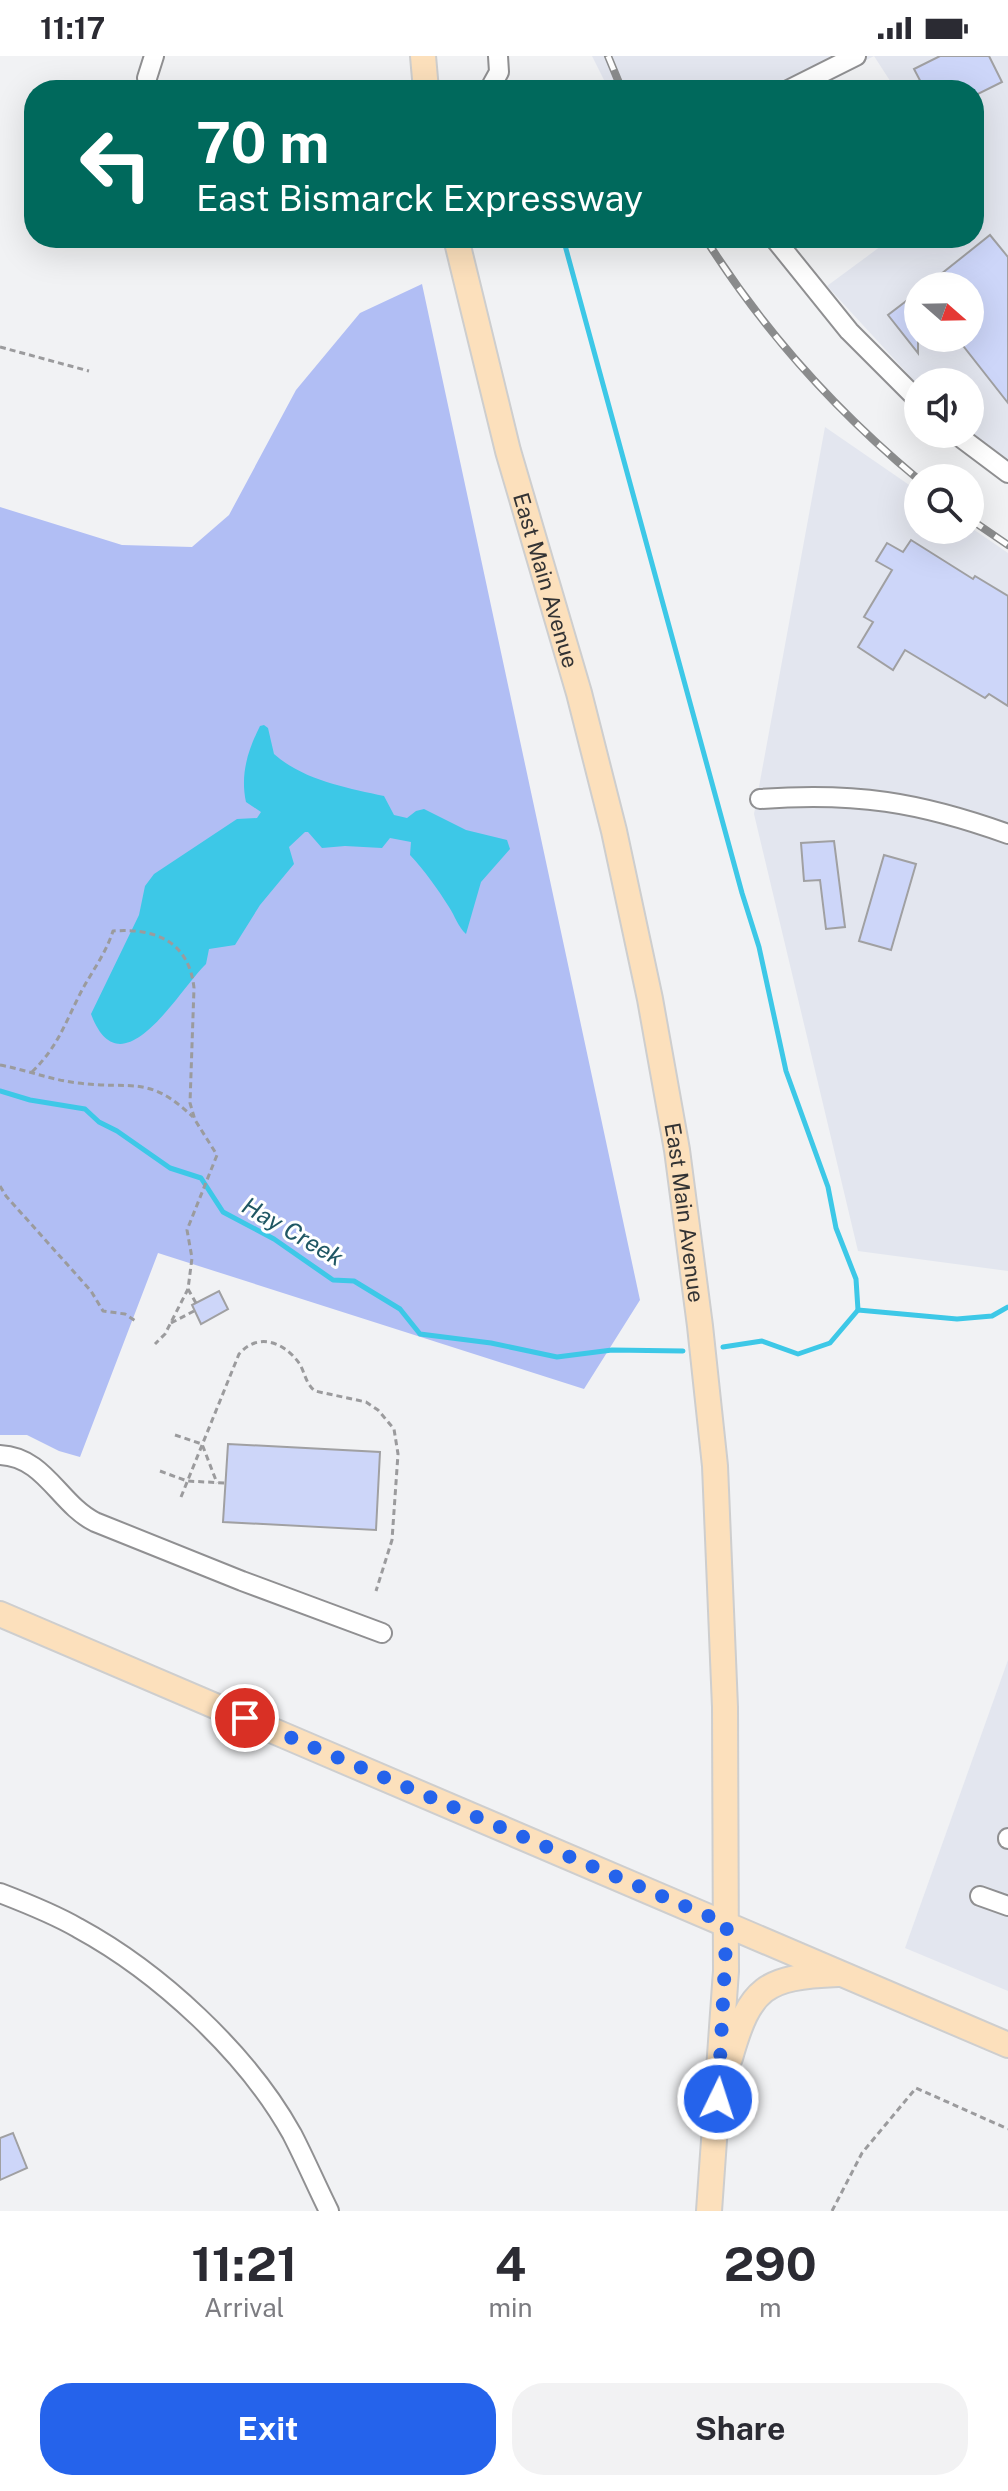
<!DOCTYPE html>
<html lang="en">
<head>
<meta charset="utf-8">
<style>
	:root { --surface:#fff; --page:#f2f2f3; --text:#2b2b33; --muted:#7c7c81; --accent:#2563eb }
	body { margin:0; font-family:"Public Sans",sans-serif; background:var(--page); color:var(--text); height:100vh; display:flex; flex-direction:column; font-size:30px; white-space:nowrap }
	* { box-sizing:border-box; margin:0 }
	p { font-size:26px; color:var(--muted) }
	.icon { flex:none; width:44px; height:44px; fill:none; stroke:currentColor; stroke-width:2; stroke-linecap:round; stroke-linejoin:round }
	.map { position:relative; height:2155px; overflow:hidden }
	.side { display:flex; flex-direction:column; background:var(--surface); flex:1 }
	.side>* { flex:none }
	.hud { position:absolute; left:24px; top:24px; width:960px; height:168px; border-radius:32px; box-shadow:0 8px 32px #0002; background:#00695c; color:#fff; overflow:hidden }
	.needle { width:52px; rotate:110deg }
	.tools { position:absolute; left:904px; top:216px; display:grid; gap:16px }
	.tools a { display:grid; place-items:center; width:80px; height:80px; border-radius:50%; background:var(--surface); box-shadow:0 8px 32px #0002; font-size:40px }
	.pin { position:absolute; display:grid; place-items:center; width:68px; height:68px; color:#fff; margin:-34px; border:4px solid #fff; border-radius:50%; box-shadow:0 2px 8px #0007 }
	.me { position:absolute; width:88px; margin:-44px; rotate:4deg; stroke-linejoin:round; filter:drop-shadow(0 0 6px #0008) }
	.turn { display:flex; align-items:center; gap:28px; height:168px; padding:0 40px; font-size:36px }
	.turn .icon { width:104px; height:104px; stroke-width:2.5 }
	.turn b { display:block; font-size:56px; line-height:68px }
	.eta { display:flex; justify-content:space-evenly; align-items:center; height:136px; text-align:center }
	.eta b { font-size:48px; font-weight:700; line-height:56px }
	.primary-button { display:flex; gap:16px; margin-top:auto; padding:16px 40px }
	.primary-button a { flex:1; height:92px; border-radius:32px; background:var(--accent); color:#fff; font-size:32px; font-weight:700; line-height:92px; text-align:center }
	.primary-button a+a { background:var(--page); color:var(--text) }
	.status { display:flex; justify-content:space-between; align-items:center; height:56px; padding:0 40px; background:var(--surface); direction:ltr }
	.status svg { height:22px; fill:currentColor }
	.map>svg:first-child { display:block }
	.built { fill:#e3e6ef; fill-rule:evenodd }
	.green { fill:#b1bef4 }
	.water { fill:#3dc8e7 }
	.lines { fill:none; stroke-linecap:round; stroke-linejoin:round }
	.stream { stroke:#3dc8e7; stroke-width:5 }
	.building { fill:#cdd6f9; stroke:#a0a0a2; stroke-width:2 }
	.minor-casing { stroke:#909092; stroke-width:22 }
	.major-casing { stroke:#cecece; stroke-width:28 }
	.path { stroke:#9b9b9d; stroke-width:3; stroke-dasharray:6 4; stroke-linecap:butt }
	.minor { stroke:#fff; stroke-width:18 }
	.major { stroke:#fce0bc; stroke-width:24 }
	.rail-casing { stroke:#8b8c8d; stroke-width:8 }
	.rail { stroke:#fff; stroke-width:5; stroke-dasharray:15; stroke-linecap:butt }
	.route { stroke:#2563eb; stroke-width:14; stroke-dasharray:0 25.2 }
	.labels { text-anchor:middle; dominant-baseline:central; stroke-width:6; stroke-linejoin:round; paint-order:stroke }
	.street-label { font-size:22px; fill:#333334; stroke:#fff }
	.water-label { font-size:24px; font-style:italic; fill:#205764; stroke:#fff }
</style>
</head>
<body>
<div class="status"><b>11:17</b><svg viewBox="0 0 49 12"><path d="M0 12V9h3v3zM5 12V6h3v6zM10 12V3h3v9zM15 12V0h3v12zM26 1h20v11H26zM47 4h2v5h-2z"/></svg></div>
<div class="map">
<svg width="1008" height="2155" viewBox="0 0 1008 2155">
	<rect width="100%" height="100%" fill="#f1f2f4"/>
	<g class="built">
		<path d="M 592,0 L 1008,0 L 1008,403 L 970,376 L 970,326 L 918,326 L 918,329 L 827,230 L 892,182 L 974,182 L 974,34 L 896,34 L 874,0 L 808,34 L 609,34 ZM 918,230 L 970,230 L 970,282 L 918,282 Z"/>
		<path d="M 825,371 L 918,435 L 918,474 L 970,474 L 970,471 L 1008,497 L 1008,1215 L 858,1195 L 754,758 Z"/>
		<path d="M 1008,1604 L 1008,1935 L 905,1892 Z"/>
	</g>
	<path class="green" d="M 422,228 L 640,1244 L 584,1333 L 158,1197 L 80,1401 L 59,1395 L 27,1379 L 0,1379 L 0,451 L 122,489 L 192,491 L 229,459 L 296,334 L 360,257 Z"/>
	<path class="water" d="M 264,669 L 268,672 L 274,698 C 303,724 347,732 384,740 L 394,759 L 407,762 L 416,755 L 424,753 L 466,774 L 507,784 L 510,793 L 481,826 L 466,878 C 458,871 455,860 449,851 C 437,832 425,815 410,799 L 411,786 L 390,782 L 382,792 L 345,790 L 322,792 L 308,776 L 305,776 L 289,791 L 294,808 L 260,849 L 235,889 L 209,893 L 206,908 C 178,935 121,1038 91,958 L 139,859 L 145,830 L 154,818 L 237,763 L 257,762 L 261,756 L 246,746 C 240,718 248,694 260,670 Z"/>
	<g class="lines">
		<g class="stream">
			<path d="M 563,182 L 742,837 L 759,891 L 786,1015 L 828,1131 L 836,1172 L 856,1223 L 858,1254"/>
			<path d="M 0,1035 L 30,1044 L 85,1053 L 99,1066 L 117,1075 L 170,1112 L 201,1122 L 223,1156 L 274,1183 L 333,1224 L 354,1225 L 400,1253 L 420,1278 L 491,1287 L 557,1301 L 612,1294 L 683,1295"/>
			<path d="M 723,1291 L 762,1285 L 798,1298 L 830,1287 L 858,1254 L 957,1263 L 992,1260 L 1008,1251"/>
		</g>
	</g>
	<g class="building">
		<path d="M 940,0 L 989,0 L 1002,26 L 974,40 L 974,34 L 925,34 L 914,13 Z"/>
		<path d="M 990,179 L 1008,201 L 1008,347 L 957,282 L 970,282 L 970,230 L 926,230 Z"/>
		<path d="M 918,236 L 918,297 L 888,259 Z"/>
		<path d="M 911,484 L 973,523 L 975,520 L 1008,540 L 1008,650 L 989,638 L 985,642 L 905,594 L 893,614 L 858,591 L 873,566 L 864,561 L 892,514 L 876,505 L 887,487 L 903,496 Z"/>
		<path d="M 834,785 L 845,871 L 826,873 L 820,824 L 804,825 L 801,787 Z"/>
		<path d="M 884,799 L 916,808 L 891,894 L 859,885 Z"/>
		<path d="M 219,1235 L 228,1253 L 201,1268 L 192,1249 Z"/>
		<path d="M 228,1388 L 380,1396 L 376,1474 L 223,1466 Z"/>
		<path d="M 13,2077 L 27,2112 L 0,2124 L 0,2082 Z"/>
	</g>
	<g class="lines">
		<defs>
			<g id="minor">
				<path d="M 147,22 L 154,0"/>
				<path d="M 489,34 L 499,16 L 498,0"/>
				<path d="M 788,34 L 856,0"/>
				<path d="M 774,182 L 849,275 L 918,344"/>
				<path d="M 956,378 L 1008,417"/>
				<path d="M 760,743 C 855,736 919,746 1008,778"/>
				<path d="M 0,1399 C 45,1401 59,1448 95,1466 L 242,1525 L 382,1577"/>
				<path d="M 1008,1783 L 1008,1782"/>
				<path d="M 0,1837 C 26,1847 54,1858 78,1872 C 159,1916 247,1997 292,2078 C 305,2103 316,2129 329,2155"/>
				<path d="M 980,1840 L 1008,1850"/>
			</g>
			<g id="major">
				<path d="M 423,0 L 426,34"/>
				<path id="s1" d="M 456,182 L 508,395 L 579,637 L 614,775 L 650,943 L 677,1094 L 700,1270 L 715,1410 L 725,1651 L 726,1915 L 709,2155"/>
				<path d="M 0,1558 L 1008,1989"/>
				<path d="M 730,2002 C 750,1931 765,1921 838,1918"/>
			</g>
		</defs>
		<use href="#minor" class="minor-casing"/>
		<use href="#major" class="major-casing"/>
		<g class="path">
			<path d="M 0,291 L 89,315"/>
			<path d="M 0,1009 C 27,1014 51,1024 78,1027 C 132,1034 148,1018 193,1061"/>
			<path d="M 32,1016 C 57,991 63,972 78,942 C 89,919 105,900 113,875 C 155,872 189,885 194,932 L 190,1047 L 195,1064 L 217,1099 L 187,1174 L 192,1202 L 188,1233 L 165,1278 L 155,1288"/>
			<path d="M 0,1130 L 6,1140 L 91,1235 L 103,1255 L 125,1258 L 137,1266"/>
			<path d="M 188,1233 L 196,1247"/>
			<path d="M 171,1267 L 194,1255"/>
			<path d="M 175,1379 L 202,1388 L 217,1427"/>
			<path d="M 160,1415 L 187,1425 L 225,1427"/>
			<path d="M 181,1441 L 239,1298 C 258,1276 284,1286 299,1307 C 305,1316 305,1327 315,1335 L 366,1346 L 378,1354 L 394,1373 L 398,1398 L 392,1484 L 376,1535"/>
			<path d="M 832,2155 L 862,2097 L 916,2032 L 1008,2073"/>
		</g>
		<use href="#minor" class="minor"/>
		<use href="#major" class="major"/>
		<defs>
			<g id="rail">
				<path d="M 608,0 L 622,34"/>
				<path d="M 705,182 C 763,274 834,353 918,423"/>
				<path d="M 970,463 L 1008,489"/>
			</g>
		</defs>
		<use href="#rail" class="rail-casing"/>
		<use href="#rail" class="rail"/>
	</g>
	<g class="lines">
		<path class="route" d="M 245,1662 L 727,1868 L 718,2043"/>
	</g>
	<g class="labels">
		<g class="street-label">
			<text stroke="none"><textPath href="#s1" startOffset="354">East Main Avenue</textPath></text>
			<text stroke="none"><textPath href="#s1" startOffset="1002">East Main Avenue</textPath></text>
		</g>
		<g class="water-label">
			<text transform="translate(293 1175) rotate(30)">Hay Creek</text>
		</g>
	</g>
</svg>
<div class="tools">
<a><svg class="needle" viewBox="-14 -14 28 28"><path d="M0-13l5 13h-10z" fill="#e53935"/><path d="M0 13l5-13h-10z" fill="#7c7c81"/></svg></a>
<a><svg class="icon" aria-label="sound" viewBox="0 0 24 24"><path d="M4 9h4l5-4v14l-5-4H4zM17 9q2 3 0 6"/></svg></a>
<a><svg class="icon" aria-label="search" viewBox="0 0 24 24"><circle cx="10" cy="10" r="6"/><path d="M15 15l6 6"/></svg></a>
</div>
<div class="pin" style="left:245px;top:1662px;background:#d93025"><svg class="icon" aria-label="arrive" viewBox="0 0 24 24"><path d="M6 21V4h12l-3 4 3 4H6"/></svg></div>
<svg class="me" style="left:718px;top:2043px" viewBox="-20 -20 40 40"><circle r="17" fill="#2563eb" stroke="#fff" stroke-width="3"/><path d="M0-11L8 9 0 5-8 9z" fill="#fff"/></svg>
<div class="hud">
<div class="turn"><svg class="icon" aria-label="left" viewBox="0 0 24 24"><path d="M17 20v-9H6M10 6l-5 5 5 5"/></svg><div><b>70 m</b>East Bismarck Expressway</div></div>
</div>
</div>
<section class="side">
<div class="eta">
<div><b>11:21</b><p>Arrival</p></div>
<div><b>4</b><p>min</p></div>
<div><b>290</b><p>m</p></div>
</div>
<div class="primary-button"><a>Exit</a><a>Share</a></div>
</section>
</body>
</html>
